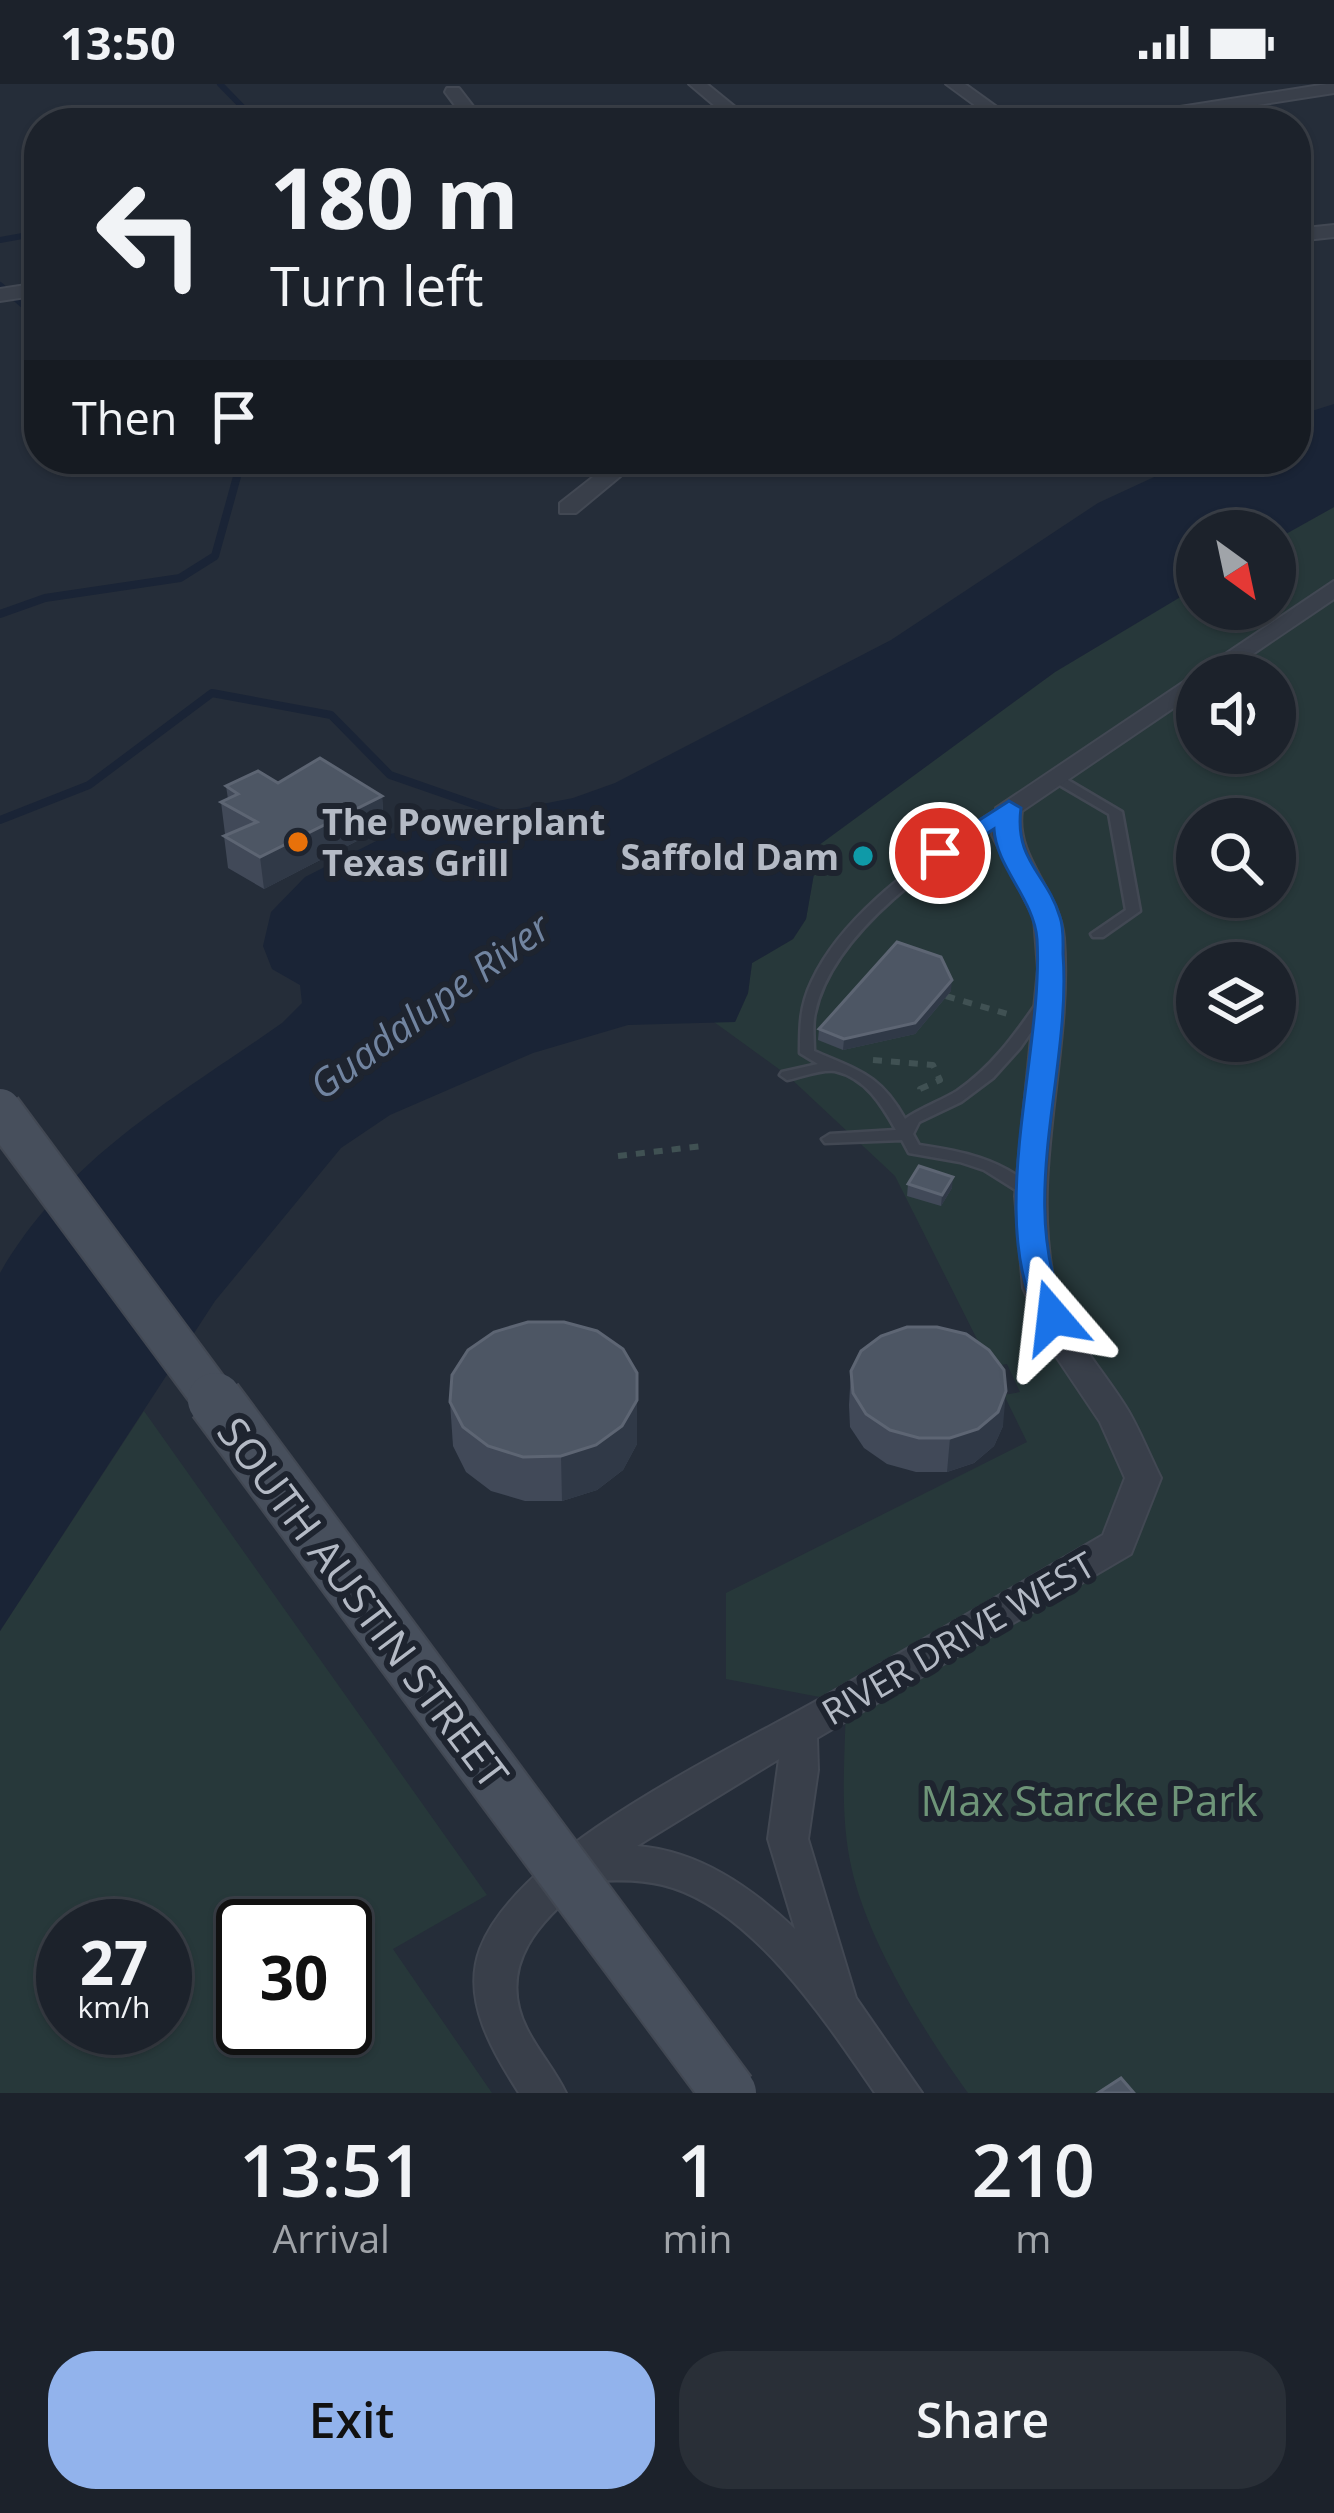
<!DOCTYPE html>
<html lang="en">
<head>
<meta charset="utf-8">
<style>
	:root { --surface:#1c222b; --page:#292f37; --text:#f1f3f6; --muted:#a0a4a9; --line:#3a3f47; --accent:#92b3ec }
	body { margin:0; font-family:"Open Sans",sans-serif; background:var(--page); color:var(--text); height:100vh; display:flex; flex-direction:column; font-size:45px; white-space:nowrap }
	* { box-sizing:border-box; margin:0 }
	p { font-size:39px; color:var(--muted) }
	.icon { flex:none; width:66px; height:66px; fill:none; stroke:currentColor; stroke-width:2; stroke-linecap:round; stroke-linejoin:round }
	.map { position:relative; height:2009px; overflow:hidden }
	.side { display:flex; flex-direction:column; background:var(--surface); flex:1 }
	.side>* { flex:none }
	.top-card { position:absolute; left:24px; top:24px; width:1287px; height:366px; border-radius:48px; box-shadow:0 3px 9px #0004,0 0 0 3px var(--line); background:#1c222b; color:var(--text); overflow:hidden }
	.needle { width:78px; rotate:147deg }
	.buttons { position:absolute; left:1176px; top:426px; display:grid; gap:24px }
	.buttons a { display:grid; place-items:center; width:120px; height:120px; border-radius:50%; background:var(--surface); box-shadow:0 3px 9px #0004,0 0 0 3px var(--line); font-size:60px }
	.speed { position:absolute; left:36px; top:1815px; display:flex; gap:24px; font-size:60px; font-weight:700; text-align:center }
	.speed>* { display:grid; place-content:center; width:156px; height:156px; border-radius:50%; background:var(--surface); box-shadow:0 3px 9px #0004,0 0 0 3px var(--line); line-height:1 }
	.speed small { font-size:30px; font-weight:400 }
	.speed .limit { border:6px solid #111; border-radius:18px; background:#fff; color:#111 }
	.pin { position:absolute; display:grid; place-items:center; width:102px; height:102px; color:#fff; margin:-51px; border:6px solid #fff; border-radius:50%; box-shadow:0 3px 12px #0007 }
	.me { position:absolute; width:132px; margin:-66px; rotate:343deg; stroke-linejoin:round; filter:drop-shadow(0 0 9px #0008) }
	.turn { display:flex; align-items:center; gap:42px; height:252px; padding:0 48px; font-size:54px }
	.turn .icon { width:156px; height:156px; stroke-width:2.5 }
	.turn b { display:block; font-size:84px; line-height:102px }
	.then { display:flex; align-items:center; height:114px; padding:0 48px; background:#0003; gap:24px; font-size:45px }
	.eta { display:flex; justify-content:space-evenly; align-items:center; height:204px; text-align:center }
	.eta b { font-size:72px; font-weight:600; line-height:84px }
	.cta { display:flex; gap:24px; margin-top:auto; padding:24px 48px }
	.cta a { flex:1; height:138px; border-radius:48px; background:var(--accent); color:#111; font-size:48px; font-weight:600; line-height:138px; text-align:center }
	.cta a+a { background:var(--page); color:var(--text) }
	.status { display:flex; justify-content:space-between; align-items:center; height:84px; padding:0 60px; background:var(--surface); direction:ltr }
	.status svg { height:33px; fill:currentColor }
	.map>svg:first-child { display:block }
	.green { fill:#27383a; fill-rule:evenodd }
	.water { fill:#1a2436 }
	.lines { fill:none; stroke-linecap:round; stroke-linejoin:round }
	.stream-far1 { stroke:#1a2436; stroke-width:6 }
	.stream { stroke:#1a2436; stroke-width:8 }
	.lane-casing { stroke:#424853; stroke-width:5 }
	.street-casing { stroke:#424853; stroke-width:4 }
	.path { stroke:#405153; stroke-width:6; stroke-dasharray:9 9; stroke-linecap:butt }
	.lane { fill:#393f4a; fill-rule:evenodd }
	.street { fill:#393f4a; fill-rule:evenodd }
	.secondary-bridge-far1-casing { stroke:#424853; stroke-width:46; stroke-linecap:butt }
	.secondary-bridge-casing { stroke:#424853; stroke-width:58; stroke-linecap:butt }
	.secondary-bridge-far1 { stroke:#474f5c; stroke-width:42 }
	.secondary-bridge { stroke:#474f5c; stroke-width:54 }
	.wall { fill:#414958 }
	.shaded-wall { fill:#303947 }
	.building { fill:#4d5664; stroke:#5d6573; stroke-width:3 }
	.route { fill:#1a73e8; stroke:#114b97; stroke-width:3 }
	.food-dot { fill:#e8710a; stroke:#1e242f; stroke-width:4.5 }
	.culture-dot { fill:#0f9aa8; stroke:#1e242f; stroke-width:4.5 }
	.labels { text-anchor:middle; dominant-baseline:central; stroke-width:12; stroke-linejoin:round; paint-order:stroke }
	.poi-label { font-size:36px; font-weight:bold; fill:#b4bac5; stroke:#1e242f; text-anchor:start }
	.street-label { font-size:36px; fill:#b4bac5; stroke:#1e242f }
	.water-label { font-size:39px; font-style:italic; fill:#7184a0; stroke:#1e242f }
	.near-street-label { font-size:42px; fill:#b4bac5; stroke:#1e242f }
	.near-park-label { font-size:42px; fill:#6e9478; stroke:#1e242f }
</style>
</head>
<body>
<div class="status"><b>13:50</b><svg viewBox="0 0 49 12"><path d="M0 12V9h3v3zM5 12V6h3v6zM10 12V3h3v9zM15 12V0h3v12zM26 1h20v11H26zM47 4h2v5h-2z"/></svg></div>
<div class="map">
<svg width="1334" height="2009" viewBox="0 0 1334 2009">
	<rect width="100%" height="100%" fill="#252d39"/>
	<g class="green">
		<path d="M 1334,423 L 1334,2009 L 968,2009 C 925,1950 868,1857 852,1786 C 839,1731 845,1673 846,1618 L 726,1595 L 726,1509 L 1027,1358 L 1004,1311 L 1020,1308 L 1007,1280 L 991,1283 L 895,1092 L 787,991 L 714,938 L 735,938 L 748,909 L 752,879 L 793,855 L 806,835 L 819,761 L 1055,588 L 1197,503 L 1197,525 L 1275,525 L 1275,456 ZM 1197,591 L 1275,591 L 1275,669 L 1197,669 ZM 1197,735 L 1275,735 L 1275,813 L 1197,813 ZM 1197,879 L 1275,879 L 1275,957 L 1197,957 Z"/>
		<path d="M 144,1327 L 487,1811 L 393,1865 L 492,2009 L 0,2009 L 0,1547 ZM 63,1842 L 165,1842 L 165,1944 L 63,1944 ZM 243,1842 L 345,1842 L 345,1944 L 243,1944 Z"/>
	</g>
	<path class="water" d="M 1334,320 L 1334,423 L 1275,456 L 1275,447 L 1197,447 L 1197,503 L 1055,588 L 819,761 L 806,835 L 793,855 L 752,879 L 748,909 L 735,938 L 628,941 L 533,969 L 390,1031 L 341,1064 L 215,1217 L 0,1547 L 0,1189 C 68,1072 174,1015 282,939 L 302,919 L 300,901 L 272,885 L 263,862 L 271,828 L 305,793 L 390,750 L 573,714 L 615,699 L 891,556 L 1098,419 L 1193,375 L 1296,375 L 1296,332 Z"/>
	<g class="lines">
		<g class="stream-far1">
			<path d="M 220,0 L 258,39"/>
			<path d="M 0,156 L 39,149"/>
			<path d="M 0,201 L 39,235"/>
		</g>
		<g class="stream">
			<path d="M 0,530 L 45,514 L 180,494 L 215,472 L 238,389 L 222,375"/>
			<path d="M 0,736 L 89,701 L 212,609 L 331,631 L 390,691 L 511,733"/>
		</g>
		<defs>
			<g id="lane">
				<path d="M 1056,689 L 1122,728 L 1140,827 L 1103,853 L 1093,853 L 1091,850 L 1126,826 L 1109,730 L 1051,696 L 1050,693 L 1051,690 Z"/>
				<path d="M 1009,720 L 1016,724 L 1014,727 C 945,772 833,844 815,929 C 812,941 814,955 814,967 C 859,987 880,990 905,1035 C 920,1024 941,1017 957,1007 C 991,984 1014,952 1037,919 L 1047,919 L 1049,922 L 1020,964 L 993,994 L 961,1018 L 919,1038 L 913,1050 L 919,1061 C 961,1067 1001,1075 1033,1104 L 1035,1108 L 1033,1112 L 1027,1113 L 984,1086 L 960,1078 L 909,1069 L 902,1056 L 825,1059 L 822,1055 L 830,1050 L 896,1046 C 882,1021 866,994 835,987 C 821,985 801,993 787,996 L 780,991 L 782,988 L 818,980 L 800,969 C 800,942 800,922 812,897 C 840,836 908,786 962,749 C 977,739 992,727 1009,720 Z"/>
			</g>
			<g id="street">
				<path d="M 689,0 L 707,0 L 755,39 L 735,39 Z"/>
				<path d="M 946,0 L 965,0 L 1019,39 L 999,39 Z"/>
				<path d="M 1327,0 L 1334,0 L 1334,9 L 1143,39 L 1101,39 L 1110,34 Z"/>
				<path d="M 447,4 L 459,4 L 486,39 L 468,39 L 445,8 Z"/>
				<path d="M 1334,141 L 1334,153 L 1296,157 L 1296,145 Z"/>
				<path d="M 39,199 L 39,211 L 0,217 L 0,205 Z"/>
				<path d="M 616,375 L 641,375 L 576,429 L 560,429 L 560,419 Z"/>
				<path d="M 1334,497 L 1334,515 L 1222,591 L 1197,591 L 1197,608 L 1022,727 C 1015,774 1060,807 1064,854 C 1073,969 1029,1087 1055,1202 C 1066,1249 1105,1287 1129,1328 C 1141,1349 1150,1372 1161,1394 L 1131,1470 L 817,1654 L 818,1686 L 808,1755 L 856,1914 L 922,2009 L 875,2009 C 827,1939 756,1831 673,1804 C 645,1795 618,1796 589,1797 C 541,1835 495,1881 527,1945 C 538,1967 555,1986 566,2009 L 519,2009 C 493,1968 461,1916 480,1865 C 519,1762 733,1665 827,1611 C 920,1558 1011,1505 1103,1451 L 1125,1394 L 1100,1338 L 1049,1262 L 1023,1204 L 1015,1112 L 1038,885 L 1034,834 L 992,751 L 996,724 ZM 779,1675 L 768,1755 L 795,1845 C 751,1803 699,1767 637,1762 Z"/>
			</g>
		</defs>
		<use href="#lane" class="lane-casing"/>
		<use href="#street" class="street-casing"/>
		<g class="path">
			<path d="M 946,912 L 1011,931"/>
			<path d="M 873,976 L 933,981 L 940,996 L 920,1005 L 920,1011"/>
			<path d="M 618,1072 L 702,1062"/>
		</g>
		<use href="#lane" class="lane"/>
		<use href="#street" class="street"/>
		<defs>
			<path id="secondary-bridge-far1" d="M 0,1026 L 217,1319"/>
			<path id="secondary-bridge" d="M 215,1316 L 729,2009"/>
		</defs>
		<use href="#secondary-bridge-far1" class="secondary-bridge-far1-casing"/>
		<use href="#secondary-bridge" class="secondary-bridge-casing"/>
		<use href="#secondary-bridge-far1" class="secondary-bridge-far1"/>
		<use href="#secondary-bridge" class="secondary-bridge"/>
	</g>
	<g class="wall">
		<path d="M 278,699 L 382,712 L 384,743 L 264,805 L 228,784 L 224,752 L 227,751 L 225,750 L 221,718 L 228,715 L 226,702 Z"/>
		<path d="M 951,907 L 915,950 L 843,966 L 818,956 L 819,945 Z"/>
		<path d="M 908,1100 L 952,1104 L 941,1122 L 907,1112 Z"/>
		<path d="M 851,1287 L 1003,1342 L 994,1362 L 974,1379 L 947,1388 L 916,1388 L 887,1380 L 864,1364 L 850,1343 L 849,1321 Z"/>
		<path d="M 450,1318 L 637,1360 L 623,1386 L 597,1406 L 562,1417 L 525,1417 L 491,1407 L 466,1388 L 453,1362 Z"/>
	</g>
	<g class="shaded-wall">
		<path d="M 382,712 L 384,743 L 264,805 L 260,773 Z"/>
		<path d="M 952,896 L 951,907 L 915,950 L 843,966 L 844,955 Z"/>
		<path d="M 953,1093 L 952,1104 L 941,1122 L 942,1111 Z"/>
		<path d="M 637,1289 L 637,1360 L 623,1386 L 597,1406 L 562,1417 L 561,1372 Z"/>
		<path d="M 1006,1307 L 1003,1342 L 994,1362 L 974,1379 L 947,1388 L 950,1354 Z"/>
	</g>
	<g class="building">
		<path d="M 320,674 L 382,712 L 260,773 L 224,752 L 257,738 L 221,718 L 238,710 L 226,702 L 258,687 L 278,699 Z"/>
		<path d="M 897,858 L 941,873 L 952,896 L 915,939 L 844,955 L 819,945 Z"/>
		<path d="M 919,1082 L 953,1093 L 942,1111 L 908,1100 Z"/>
		<path d="M 528,1238 L 564,1238 L 597,1247 L 623,1265 L 637,1289 L 637,1316 L 622,1342 L 596,1361 L 561,1372 L 523,1373 L 488,1362 L 463,1343 L 450,1318 L 452,1291 L 468,1266 L 494,1248 Z"/>
		<path d="M 907,1243 L 937,1243 L 966,1250 L 989,1266 L 1004,1286 L 1006,1307 L 998,1328 L 978,1345 L 950,1354 L 919,1354 L 890,1346 L 866,1330 L 853,1309 L 851,1287 L 861,1267 L 881,1252 Z"/>
		<path d="M 1121,1994 L 1134,2009 L 1098,2009 Z"/>
	</g>
	<path class="route" d="M 1009,717 L 1021,724 C 1014,777 1047,789 1060,833 C 1064,844 1063,858 1063,870 C 1072,988 1014,1120 1068,1233 L 1053,1244 L 1042,1241 C 983,1139 1044,970 1037,855 C 1034,815 996,783 994,745 L 949,774 L 931,774 L 928,769 Z"/>
	<circle class="food-dot" cx="298" cy="758" r="12"/>
	<circle class="culture-dot" cx="863" cy="772" r="12"/>
	<g class="labels">
		<g class="poi-label">
			<text x="322" y="737">The Powerplant<tspan x="322" dy="41">Texas Grill</tspan></text>
			<text x="839" y="772" text-anchor="end">Saffold Dam</text>
		</g>
		<g class="street-label">
			<text transform="translate(958 1554) rotate(-30)">RIVER DRIVE WEST</text>
		</g>
		<g class="water-label">
			<text transform="translate(429 921) rotate(-36)">Guadalupe River</text>
		</g>
		<g class="near-street-label">
			<text transform="translate(364 1518) rotate(53)">SOUTH AUSTIN STREET</text>
		</g>
		<g class="near-park-label">
			<text x="1089" y="1715">Max Starcke Park</text>
		</g>
	</g>
</svg>
<div class="buttons">
<a><svg class="needle" viewBox="-14 -14 28 28"><path d="M0-13l5 13h-10z" fill="#e53935"/><path d="M0 13l5-13h-10z" fill="#a0a4a9"/></svg></a>
<a><svg class="icon" aria-label="sound" viewBox="0 0 24 24"><path d="M4 9h4l5-4v14l-5-4H4zM17 9q2 3 0 6"/></svg></a>
<a><svg class="icon" aria-label="search" viewBox="0 0 24 24"><circle cx="10" cy="10" r="6"/><path d="M15 15l6 6"/></svg></a>
<a><svg class="icon" aria-label="layers" viewBox="0 0 24 24"><path d="M12 4l9 5-9 5-9-5zM3 14l9 5 9-5"/></svg></a>
</div>
<div class="speed"><div>27<small>km/h</small></div><div class="limit">30</div></div>
<div class="pin" style="left:940px;top:769px;background:#d93025"><svg class="icon" aria-label="arrive" viewBox="0 0 24 24"><path d="M6 21V4h12l-3 4 3 4H6"/></svg></div>
<svg class="me" style="left:1053px;top:1233px" viewBox="-20 -20 40 40"><path d="M0-17L14 15 0 8-14 15z" fill="#1a73e8" stroke="#fff" stroke-width="4"/></svg>
<div class="top-card">
<div class="turn"><svg class="icon" aria-label="left" viewBox="0 0 24 24"><path d="M17 20v-9H6M10 6l-5 5 5 5"/></svg><div><b>180 m</b>Turn left</div></div>
<div class="then">Then<svg class="icon" aria-label="arrive" viewBox="0 0 24 24"><path d="M6 21V4h12l-3 4 3 4H6"/></svg></div>
</div>
</div>
<section class="side">
<div class="eta">
<div><b>13:51</b><p>Arrival</p></div>
<div><b>1</b><p>min</p></div>
<div><b>210</b><p>m</p></div>
</div>
<div class="cta"><a>Exit</a><a>Share</a></div>
</section>
</body>
</html>
